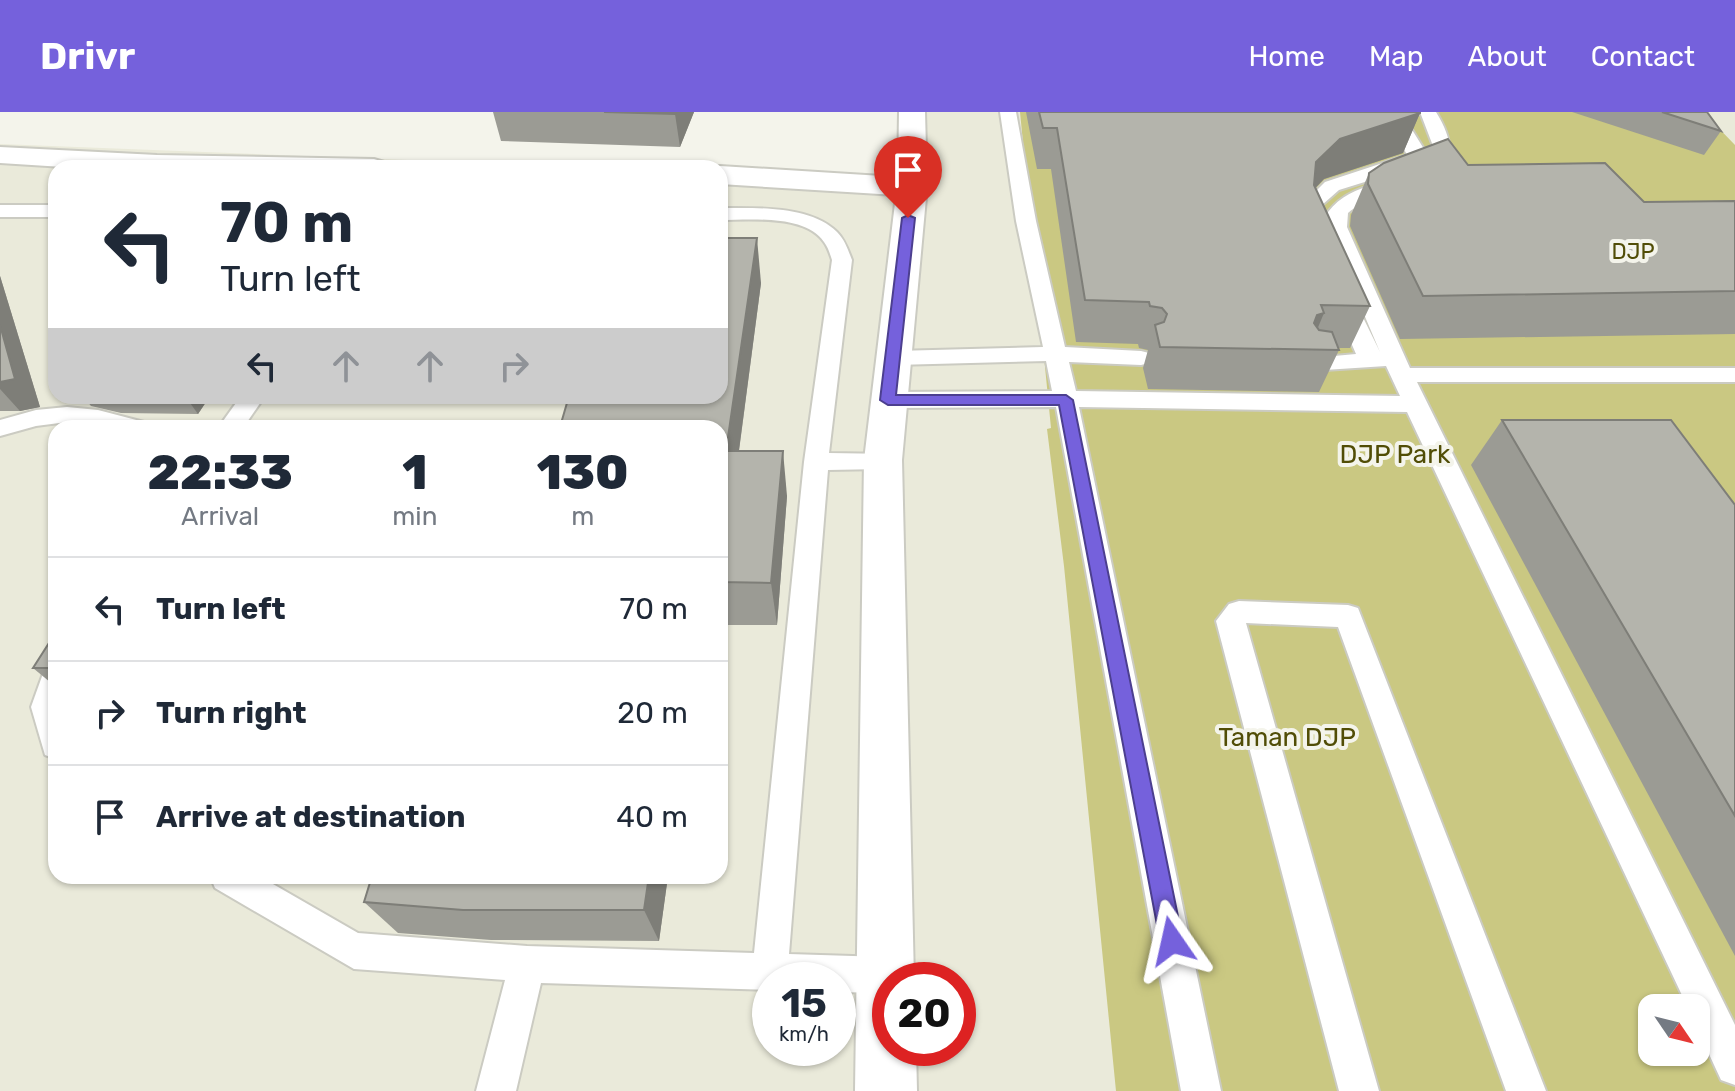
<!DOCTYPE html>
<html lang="en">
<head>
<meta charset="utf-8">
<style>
	:root { --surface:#fff; --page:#f6f6f7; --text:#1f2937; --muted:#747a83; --line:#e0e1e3; --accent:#7561dc }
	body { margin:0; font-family:Rubik,sans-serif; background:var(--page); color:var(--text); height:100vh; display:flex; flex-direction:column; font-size:30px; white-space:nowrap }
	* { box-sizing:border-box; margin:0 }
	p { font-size:26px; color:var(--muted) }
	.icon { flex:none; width:44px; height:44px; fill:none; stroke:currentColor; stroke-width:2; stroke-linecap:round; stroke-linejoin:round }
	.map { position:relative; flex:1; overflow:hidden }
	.panel { position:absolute; left:48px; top:308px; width:680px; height:464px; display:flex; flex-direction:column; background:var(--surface); border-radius:24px; box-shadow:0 2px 6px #0004 }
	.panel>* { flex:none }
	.top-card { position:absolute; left:48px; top:48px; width:680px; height:244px; border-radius:24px; box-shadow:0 2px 6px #0004; background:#fff; color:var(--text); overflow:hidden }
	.needle { width:52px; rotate:125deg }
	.fabs { position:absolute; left:1638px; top:882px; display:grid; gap:16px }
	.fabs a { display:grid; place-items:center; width:72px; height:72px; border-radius:16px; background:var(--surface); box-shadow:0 2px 6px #0004; font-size:40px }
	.speed { position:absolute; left:752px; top:850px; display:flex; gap:16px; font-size:40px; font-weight:700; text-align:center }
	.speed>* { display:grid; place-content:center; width:104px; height:104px; border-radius:50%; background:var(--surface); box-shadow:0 2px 6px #0004; line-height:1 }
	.speed small { font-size:20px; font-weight:400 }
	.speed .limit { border:12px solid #d22; background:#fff; color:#111 }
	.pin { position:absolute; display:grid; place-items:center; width:68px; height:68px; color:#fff; margin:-82px -34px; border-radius:50% 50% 50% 0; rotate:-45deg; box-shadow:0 0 8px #0007 }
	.pin .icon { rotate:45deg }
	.me { position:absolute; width:88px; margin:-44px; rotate:349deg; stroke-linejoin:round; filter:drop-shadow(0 0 6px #0008) }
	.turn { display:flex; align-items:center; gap:28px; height:168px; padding:0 40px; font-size:36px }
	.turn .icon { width:104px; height:104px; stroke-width:2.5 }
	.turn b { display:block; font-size:56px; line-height:68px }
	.lanes { display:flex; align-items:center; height:76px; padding:0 40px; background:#0003; justify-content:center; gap:40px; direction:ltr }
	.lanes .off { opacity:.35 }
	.eta { display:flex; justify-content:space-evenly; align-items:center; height:136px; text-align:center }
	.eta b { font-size:48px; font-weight:800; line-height:56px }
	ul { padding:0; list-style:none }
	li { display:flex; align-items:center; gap:24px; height:104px; padding:0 40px; border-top:2px solid var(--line) }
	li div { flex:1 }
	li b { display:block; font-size:30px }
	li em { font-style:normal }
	header { display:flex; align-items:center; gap:48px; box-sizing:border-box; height:112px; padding:0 40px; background:var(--accent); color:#fff }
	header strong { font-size:38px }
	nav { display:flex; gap:44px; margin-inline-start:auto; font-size:28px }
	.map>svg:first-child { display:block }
	.built { fill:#eaeada; fill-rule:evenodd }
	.green { fill:#cac882; fill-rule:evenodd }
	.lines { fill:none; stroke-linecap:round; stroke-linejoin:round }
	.lane-casing { stroke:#cbcbc2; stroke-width:4 }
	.street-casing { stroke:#cbcbc2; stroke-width:4 }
	.lane { fill:#fff; fill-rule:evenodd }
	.street { fill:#fff; fill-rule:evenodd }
	.wall { fill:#9b9b94 }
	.shaded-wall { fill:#7e7e78 }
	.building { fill:#b4b4ac; stroke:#7e7e78; stroke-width:2 }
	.route { fill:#7561dc; stroke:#4c3f8f; stroke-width:2 }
	.labels { text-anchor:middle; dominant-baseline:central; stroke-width:8; stroke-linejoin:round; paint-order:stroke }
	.far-park-label { font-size:22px; fill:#514d06; stroke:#f4f4eb }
	.park-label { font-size:26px; fill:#514d06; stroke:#f4f4eb }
</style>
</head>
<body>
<header>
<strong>Drivr</strong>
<nav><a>Home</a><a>Map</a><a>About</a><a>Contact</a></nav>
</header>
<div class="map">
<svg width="1735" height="979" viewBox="0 0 1735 979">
	<rect width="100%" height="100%" fill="#f4f4eb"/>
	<path class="built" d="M 901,0 L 1735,0 L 1735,979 L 0,979 L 0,32 L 610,56 L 56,56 L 56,284 L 720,284 L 720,61 L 901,68 ZM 56,316 L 720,316 L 720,764 L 56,764 ZM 770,868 L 838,868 L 838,936 L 770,936 ZM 890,868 L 958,868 L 958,936 L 890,936 ZM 1652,896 L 1696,896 L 1696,940 L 1652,940 Z"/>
	<path class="green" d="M 1020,0 L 1703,0 L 1735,33 L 1735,979 L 1116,979 L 1064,454 L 1047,317 L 1051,316 ZM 1652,896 L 1696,896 L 1696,940 L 1652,940 Z"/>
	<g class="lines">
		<defs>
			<g id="lane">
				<path d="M 1000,0 L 1016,0 L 1036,109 L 1065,235 L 1141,239 L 1149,241 L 1152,246 L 1149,251 L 1141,253 L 1069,250 L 1076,279 L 1400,284 L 1386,254 L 1309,259 L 1301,257 L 1298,252 L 1301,247 L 1356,242 L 1332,187 L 1343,181 L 1354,187 L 1380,240 L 1327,115 L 1328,100 C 1353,68 1394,73 1426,54 L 1433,34 L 1420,0 L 1436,0 C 1485,79 1387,66 1348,101 L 1347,115 L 1410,256 L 1735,256 L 1735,270 L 1417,270 L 1735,913 L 1735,973 L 1721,968 L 1696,914 L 1696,896 L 1688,896 L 1407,300 L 1079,295 L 1221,979 L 1181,979 L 1056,295 L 888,296 L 880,293 L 876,288 L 880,283 L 888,280 L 1052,279 L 1046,249 L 895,253 L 887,251 L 884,246 L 887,241 L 895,239 L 1043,235 L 1016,109 Z"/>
				<path d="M 1385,0 L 1401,0 L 1424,37 L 1425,45 L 1416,54 L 1339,78 L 1322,93 L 1321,113 L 1324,119 L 1321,123 L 1307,123 L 1301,113 L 1304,91 L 1325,70 L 1407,43 Z"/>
				<rect x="0" y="93" width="56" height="12"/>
				<path d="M 720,96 C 755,96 810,93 837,120 C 845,128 848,138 852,148 L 829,341 L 892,342 L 895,348 L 892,354 L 883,357 L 828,358 L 789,842 L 885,845 L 898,850 L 903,863 L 901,868 L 890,868 L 890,879 L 885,881 L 838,880 L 838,868 L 770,868 L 770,878 L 541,871 L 516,979 L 476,979 L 505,868 L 354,857 L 215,776 L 210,764 L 259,764 L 358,821 L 527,834 L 754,841 L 804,350 L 832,148 C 830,142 828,135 824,130 C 805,102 749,108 720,108 Z"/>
				<path d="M 241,284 L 265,284 L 243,316 L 218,316 Z"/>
				<path d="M 67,295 L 98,298 L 144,310 L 147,316 L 108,316 L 67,310 L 36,314 L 0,324 L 0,308 L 36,298 Z"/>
				<path d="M 1239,489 L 1348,493 L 1358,496 L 1546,979 L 1506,979 L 1338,515 L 1246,511 L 1379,979 L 1339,979 L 1216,509 L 1229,492 Z"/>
				<path d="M 56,553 L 56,647 L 45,643 L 31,595 L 45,556 Z"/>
			</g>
			<g id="street">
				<path d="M 899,0 L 925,0 L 927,75 L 902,348 L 914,868 L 890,868 L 890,936 L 916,936 L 917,979 L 855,979 L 864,348 L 896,83 L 720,72 L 720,56 L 713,56 L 720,54 L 898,65 Z"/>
				<path d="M 0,35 L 157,43 L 374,47 L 384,50 L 388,56 L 79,56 L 0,51 Z"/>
			</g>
		</defs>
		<use href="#lane" class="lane-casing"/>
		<use href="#street" class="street-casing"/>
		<use href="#lane" class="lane"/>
		<use href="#street" class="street"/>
	</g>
	<g class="wall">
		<path d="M 493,0 L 694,0 L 680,35 L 501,29 Z"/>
		<path d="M 1026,0 L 1420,0 L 1420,1 L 1403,41 L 1324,67 L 1315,76 L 1370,194 L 1350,236 L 1338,236 L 1339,238 L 1319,280 L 1148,277 L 1143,256 L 1148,238 L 1139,236 L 1138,232 L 1076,230 L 1051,57 L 1037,57 Z"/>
		<path d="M 1572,0 L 1707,0 L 1721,19 L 1704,43 Z"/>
		<path d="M 1369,61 L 1644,90 L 1735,89 L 1735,222 L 1400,227 L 1350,114 L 1351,103 Z"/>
		<path d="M 0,164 L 40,295 L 20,299 L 0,299 Z"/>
		<path d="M 761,171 L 739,339 L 787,384 L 777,513 L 720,513 L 720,316 L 560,315 Z"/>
		<path d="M 83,284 L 210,284 L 198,302 L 121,301 L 91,294 Z"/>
		<path d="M 1502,308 L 1735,393 L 1735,844 L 1471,353 Z"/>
		<path d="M 56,520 L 56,575 L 33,556 Z"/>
		<path d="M 372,764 L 668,764 L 659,829 L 491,828 L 398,821 L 364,790 Z"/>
	</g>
	<g class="shaded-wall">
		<path d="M 676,0 L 694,0 L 680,35 L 675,2 Z"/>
		<path d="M 1420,1 L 1403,41 L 1324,67 L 1301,91 L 1316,50 L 1340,27 Z"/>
		<path d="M 757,126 L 761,171 L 733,383 L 726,339 Z"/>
		<path d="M 0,164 L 40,295 L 20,299 L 0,277 Z"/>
		<path d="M 1324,201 L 1309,237 L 1302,237 L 1317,203 Z"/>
		<path d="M 185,284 L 210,284 L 198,302 Z"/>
		<path d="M 783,339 L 787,384 L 777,513 L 771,471 Z"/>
		<path d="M 649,764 L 668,764 L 659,829 L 644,798 Z"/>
	</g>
	<g class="building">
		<path d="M 604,0 L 676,0 L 675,2 Z"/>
		<path d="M 1039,0 L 1420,0 L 1420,1 L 1340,27 L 1316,50 L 1314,73 L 1370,194 L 1321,193 L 1324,201 L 1317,203 L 1314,211 L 1319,218 L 1332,220 L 1339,238 L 1160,235 L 1155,213 L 1164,210 L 1167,202 L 1162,196 L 1150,194 L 1149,190 L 1085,188 L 1057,16 L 1043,16 Z"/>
		<path d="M 1662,0 L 1707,0 L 1721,19 Z"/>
		<path d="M 1448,27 L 1468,53 L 1605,51 L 1644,90 L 1735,89 L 1735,179 L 1423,184 L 1368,72 L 1369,61 L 1384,51 Z"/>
		<path d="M 720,126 L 757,126 L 726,339 L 783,339 L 771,471 L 720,470 L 720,316 L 188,316 L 190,314 L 560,315 L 569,284 L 720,284 Z"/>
		<path d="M 0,213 L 15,267 L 0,270 Z"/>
		<path d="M 1502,308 L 1671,308 L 1735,393 L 1735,704 Z"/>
		<path d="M 56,520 L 56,556 L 33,556 Z"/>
		<path d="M 372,764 L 649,764 L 644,798 L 463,798 L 364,790 Z"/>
	</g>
	<path class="route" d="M 908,103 L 915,106 L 896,283 L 1066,283 L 1073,288 L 1183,829 L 1180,837 L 1172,840 L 1164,837 L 1160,829 L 1059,293 L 888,293 L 880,288 L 902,106 Z"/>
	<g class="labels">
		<g class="far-park-label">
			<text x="1633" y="139">DJP</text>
		</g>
		<g class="park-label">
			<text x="1395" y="342">DJP Park</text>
			<text x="1287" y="625">Taman DJP</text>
		</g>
	</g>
</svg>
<div class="fabs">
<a><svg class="needle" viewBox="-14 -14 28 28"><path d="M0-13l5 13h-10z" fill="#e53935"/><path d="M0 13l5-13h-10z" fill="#747a83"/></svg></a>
</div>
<div class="speed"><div>15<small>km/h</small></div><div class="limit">20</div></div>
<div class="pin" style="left:908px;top:106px;background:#d93025"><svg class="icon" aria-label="arrive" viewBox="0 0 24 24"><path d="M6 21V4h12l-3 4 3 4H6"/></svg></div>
<svg class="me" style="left:1172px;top:829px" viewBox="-20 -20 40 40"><path d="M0-17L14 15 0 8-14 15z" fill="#7561dc" stroke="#fff" stroke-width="4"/></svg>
<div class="top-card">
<div class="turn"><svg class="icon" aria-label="left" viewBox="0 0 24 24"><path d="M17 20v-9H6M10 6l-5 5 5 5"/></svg><div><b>70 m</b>Turn left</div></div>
<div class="lanes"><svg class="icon" aria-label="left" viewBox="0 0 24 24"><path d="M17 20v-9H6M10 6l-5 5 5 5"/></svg><svg class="icon off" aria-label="ahead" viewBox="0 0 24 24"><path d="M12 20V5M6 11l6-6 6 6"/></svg><svg class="icon off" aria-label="ahead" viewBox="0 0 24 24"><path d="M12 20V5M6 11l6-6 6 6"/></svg><svg class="icon off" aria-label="right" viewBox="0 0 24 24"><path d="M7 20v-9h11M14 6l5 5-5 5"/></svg></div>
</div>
<section class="panel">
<div class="eta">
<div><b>22:33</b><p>Arrival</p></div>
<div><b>1</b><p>min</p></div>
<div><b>130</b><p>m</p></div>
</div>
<ul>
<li><svg class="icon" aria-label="left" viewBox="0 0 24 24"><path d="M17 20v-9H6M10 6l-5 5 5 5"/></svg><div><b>Turn left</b></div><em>70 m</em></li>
<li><svg class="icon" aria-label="right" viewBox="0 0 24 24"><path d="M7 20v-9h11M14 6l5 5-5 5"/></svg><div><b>Turn right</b></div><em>20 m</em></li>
<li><svg class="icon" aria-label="arrive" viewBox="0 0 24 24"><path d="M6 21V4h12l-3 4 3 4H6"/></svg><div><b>Arrive at destination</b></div><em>40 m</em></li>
</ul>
</section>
</div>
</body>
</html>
